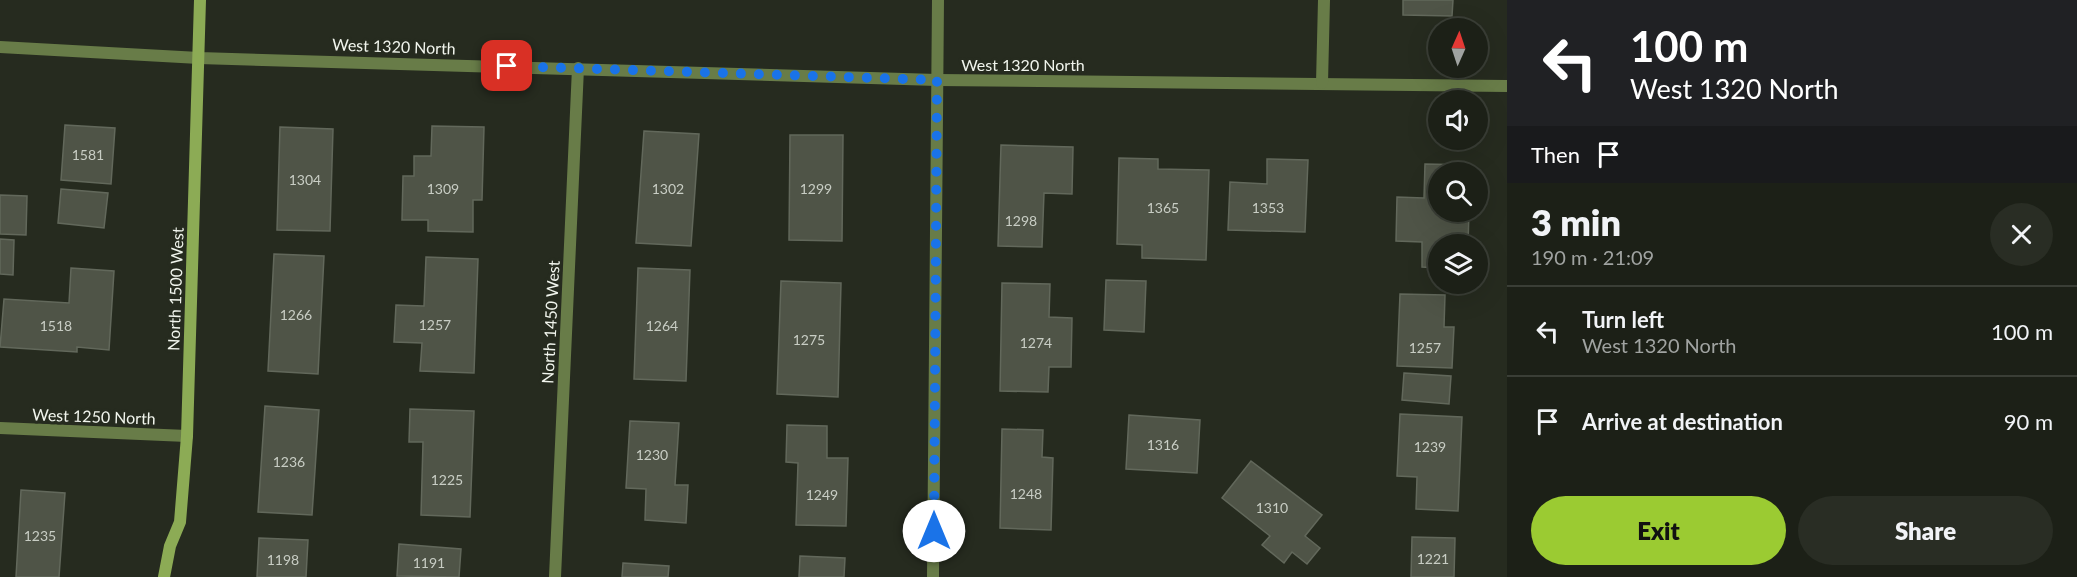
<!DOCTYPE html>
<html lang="en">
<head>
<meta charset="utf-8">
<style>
	:root { --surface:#1c2017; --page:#292d24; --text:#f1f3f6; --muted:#a0a3a1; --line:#3a3e36; --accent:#9bcb32 }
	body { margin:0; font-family:Lato,sans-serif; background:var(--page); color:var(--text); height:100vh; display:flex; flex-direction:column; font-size:22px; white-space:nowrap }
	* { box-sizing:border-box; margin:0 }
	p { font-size:20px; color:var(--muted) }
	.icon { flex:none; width:33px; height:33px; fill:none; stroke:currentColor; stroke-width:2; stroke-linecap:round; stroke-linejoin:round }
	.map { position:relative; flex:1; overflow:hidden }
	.panel { display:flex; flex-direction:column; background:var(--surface); width:570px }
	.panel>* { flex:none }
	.guide { background:#202124; color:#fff; overflow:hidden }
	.needle { width:39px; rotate:3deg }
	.buttons { position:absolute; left:1428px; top:18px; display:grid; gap:12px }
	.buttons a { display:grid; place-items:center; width:60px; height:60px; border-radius:50%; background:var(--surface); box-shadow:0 6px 24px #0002,0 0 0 2px var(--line); font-size:30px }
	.pin { position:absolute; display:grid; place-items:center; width:51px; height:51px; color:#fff; margin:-26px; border-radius:12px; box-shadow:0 3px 9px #0006 }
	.me { position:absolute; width:66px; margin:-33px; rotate:0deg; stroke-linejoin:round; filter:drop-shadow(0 0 4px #0008) }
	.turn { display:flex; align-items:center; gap:21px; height:126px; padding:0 24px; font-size:27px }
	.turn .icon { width:78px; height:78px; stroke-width:2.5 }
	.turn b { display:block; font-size:42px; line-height:51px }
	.then { display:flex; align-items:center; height:57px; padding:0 24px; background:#0003; gap:12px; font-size:22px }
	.round { display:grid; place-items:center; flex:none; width:63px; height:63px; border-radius:32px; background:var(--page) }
	.summary { display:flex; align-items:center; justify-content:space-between; height:102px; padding:0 24px }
	h1 { font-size:36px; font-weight:800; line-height:45px }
	.primary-button { display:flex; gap:12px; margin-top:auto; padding:12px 24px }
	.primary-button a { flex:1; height:69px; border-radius:36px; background:var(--accent); color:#111; font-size:24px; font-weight:800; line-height:69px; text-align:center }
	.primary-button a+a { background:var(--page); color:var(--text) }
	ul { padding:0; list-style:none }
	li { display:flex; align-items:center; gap:18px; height:90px; padding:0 24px; border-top:2px solid var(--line) }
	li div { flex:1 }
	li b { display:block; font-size:22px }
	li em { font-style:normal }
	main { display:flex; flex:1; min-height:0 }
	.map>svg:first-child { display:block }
	.building { fill:#4f5447; stroke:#62685b; stroke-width:1.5 }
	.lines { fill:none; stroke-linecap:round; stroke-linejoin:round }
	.street { stroke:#687c48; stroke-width:12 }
	.secondary { stroke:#8cab55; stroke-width:12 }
	.route { stroke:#1a73e8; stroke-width:10; stroke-dasharray:0 18 }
	.labels { text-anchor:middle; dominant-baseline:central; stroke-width:6; stroke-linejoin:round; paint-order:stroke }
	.number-label { font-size:14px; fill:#c8cdc4 }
	.street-label { font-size:16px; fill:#f1f5ed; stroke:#262b1f }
</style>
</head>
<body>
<main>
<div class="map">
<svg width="1507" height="577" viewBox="0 0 1507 577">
	<rect width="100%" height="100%" fill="#262b1f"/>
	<g class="building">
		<path d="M 1403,0 L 1453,0 L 1452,16 L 1403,15 Z"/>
		<path d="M 65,125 L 115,128 L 111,184 L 61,180 Z"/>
		<path d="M 432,126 L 484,127 L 482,200 L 473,200 L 473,232 L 428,231 L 428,220 L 402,220 L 403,176 L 414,176 L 414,156 L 431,156 Z"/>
		<path d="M 280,127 L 333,129 L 330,231 L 277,230 Z"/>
		<path d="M 644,131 L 699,134 L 691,246 L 636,243 Z"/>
		<path d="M 790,135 L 843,135 L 842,241 L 789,240 Z"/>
		<path d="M 1001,145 L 1073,147 L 1072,194 L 1044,193 L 1042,247 L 998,246 Z"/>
		<path d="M 1119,158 L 1158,159 L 1158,169 L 1209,170 L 1206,260 L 1142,258 L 1142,245 L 1117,244 Z"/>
		<path d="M 1267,159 L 1308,160 L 1305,232 L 1228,230 L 1230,182 L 1267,184 Z"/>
		<path d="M 1425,164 L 1470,165 L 1470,172 L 1438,172 L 1438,212 L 1469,212 L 1468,244 L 1438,244 L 1438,268 L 1422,267 L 1422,242 L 1396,241 L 1397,197 L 1424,198 Z"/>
		<path d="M 61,189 L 108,193 L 104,228 L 58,223 Z"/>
		<path d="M 0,195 L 27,196 L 26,235 L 0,234 Z"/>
		<path d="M 0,239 L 14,240 L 13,275 L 0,274 Z"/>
		<path d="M 274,254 L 324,256 L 318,374 L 268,371 Z"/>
		<path d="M 426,257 L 478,259 L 474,373 L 420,371 L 422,343 L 394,342 L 396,305 L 424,306 Z"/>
		<path d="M 71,268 L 114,271 L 109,350 L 77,347 L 77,352 L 0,347 L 4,299 L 69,303 Z"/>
		<path d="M 638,268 L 690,270 L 686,381 L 634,379 Z"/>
		<path d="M 1106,280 L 1146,281 L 1144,332 L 1104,330 Z"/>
		<path d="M 781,281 L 841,283 L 838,397 L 777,394 Z"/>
		<path d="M 1002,283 L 1050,284 L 1049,317 L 1072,318 L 1071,367 L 1049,367 L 1048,392 L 1000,391 Z"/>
		<path d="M 1400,294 L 1445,295 L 1444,327 L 1454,327 L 1452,368 L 1397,366 Z"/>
		<path d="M 1404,373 L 1451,376 L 1449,404 L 1402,400 Z"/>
		<path d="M 265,406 L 319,410 L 312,515 L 258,512 Z"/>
		<path d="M 410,409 L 474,411 L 470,517 L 421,515 L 423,442 L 409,442 Z"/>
		<path d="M 1400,414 L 1462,417 L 1458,511 L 1416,509 L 1417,477 L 1397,476 Z"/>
		<path d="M 1129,415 L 1200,420 L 1197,473 L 1126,469 Z"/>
		<path d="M 630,421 L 679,423 L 675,485 L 688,485 L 686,523 L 645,520 L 646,489 L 626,488 Z"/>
		<path d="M 787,425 L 827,426 L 827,458 L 848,458 L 846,526 L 796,525 L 798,463 L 786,462 Z"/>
		<path d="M 1002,429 L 1043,430 L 1042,457 L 1053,458 L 1051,530 L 1000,528 Z"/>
		<path d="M 1251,461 L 1322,515 L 1305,536 L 1320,548 L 1307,564 L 1292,552 L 1284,563 L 1262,545 L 1270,536 L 1222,498 Z"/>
		<path d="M 21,490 L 65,493 L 59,577 L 16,577 Z"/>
		<path d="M 1412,537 L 1455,538 L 1454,577 L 1411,577 Z"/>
		<path d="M 259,538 L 308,540 L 306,577 L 257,577 Z"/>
		<path d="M 399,544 L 461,549 L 459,577 L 397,576 Z"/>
		<path d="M 800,556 L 845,558 L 844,577 L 799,577 Z"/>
		<path d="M 623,563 L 669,566 L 668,577 L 622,577 Z"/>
	</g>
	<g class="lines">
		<g class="street">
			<path d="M 0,47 L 199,58 L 937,80 L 1507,86"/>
			<path d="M 1322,83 L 1324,0"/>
			<path d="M 0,428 L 187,436"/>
			<path d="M 555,577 L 578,68"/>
			<path d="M 933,577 L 938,0"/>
		</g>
		<path class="secondary" d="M 164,577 L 170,546 L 180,522 L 187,436 L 200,0"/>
	</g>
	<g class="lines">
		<path class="route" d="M 507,66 L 937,80 L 934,531"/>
	</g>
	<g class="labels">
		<g class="number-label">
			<text x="88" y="154">1581</text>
			<text x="305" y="179">1304</text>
			<text x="443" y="188">1309</text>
			<text x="668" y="188">1302</text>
			<text x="816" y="188">1299</text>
			<text x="1163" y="207">1365</text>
			<text x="1268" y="207">1353</text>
			<text x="1021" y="220">1298</text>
			<text x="296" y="314">1266</text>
			<text x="435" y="324">1257</text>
			<text x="56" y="325">1518</text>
			<text x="662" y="325">1264</text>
			<text x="809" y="339">1275</text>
			<text x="1036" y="342">1274</text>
			<text x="1425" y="347">1257</text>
			<text x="1163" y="444">1316</text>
			<text x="1430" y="446">1239</text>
			<text x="652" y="454">1230</text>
			<text x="289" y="461">1236</text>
			<text x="447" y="479">1225</text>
			<text x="1026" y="493">1248</text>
			<text x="822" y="494">1249</text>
			<text x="1272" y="507">1310</text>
			<text x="40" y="535">1235</text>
			<text x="1433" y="558">1221</text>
			<text x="283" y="559">1198</text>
			<text x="429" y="562">1191</text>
		</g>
		<g class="street-label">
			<text transform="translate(394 46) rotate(2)">West 1320 North</text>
			<text x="1023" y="64">West 1320 North</text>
			<text transform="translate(175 289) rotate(-88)">North 1500 West</text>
			<text transform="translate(550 322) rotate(-87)">North 1450 West</text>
			<text transform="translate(94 416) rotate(2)">West 1250 North</text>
		</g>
	</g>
</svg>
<div class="buttons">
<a><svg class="needle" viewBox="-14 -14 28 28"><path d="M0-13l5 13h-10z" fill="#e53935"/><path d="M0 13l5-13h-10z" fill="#a0a3a1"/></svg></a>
<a><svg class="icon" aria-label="sound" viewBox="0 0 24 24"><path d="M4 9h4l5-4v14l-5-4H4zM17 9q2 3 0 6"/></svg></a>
<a><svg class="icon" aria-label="search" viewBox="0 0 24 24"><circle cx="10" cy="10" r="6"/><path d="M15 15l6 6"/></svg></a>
<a><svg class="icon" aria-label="layers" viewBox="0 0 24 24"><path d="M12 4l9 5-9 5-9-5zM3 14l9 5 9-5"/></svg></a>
</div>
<div class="pin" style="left:507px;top:66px;background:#d93025"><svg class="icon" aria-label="arrive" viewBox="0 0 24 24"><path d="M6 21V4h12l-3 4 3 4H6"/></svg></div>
<svg class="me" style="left:934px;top:531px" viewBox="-20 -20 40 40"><circle r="19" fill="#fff"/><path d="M0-13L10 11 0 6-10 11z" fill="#1a73e8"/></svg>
</div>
<section class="panel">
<div class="guide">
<div class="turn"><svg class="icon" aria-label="left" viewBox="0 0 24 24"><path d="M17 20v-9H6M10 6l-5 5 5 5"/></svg><div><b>100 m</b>West 1320 North</div></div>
<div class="then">Then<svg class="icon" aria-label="arrive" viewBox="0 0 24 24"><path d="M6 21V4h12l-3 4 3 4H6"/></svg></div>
</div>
<div class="summary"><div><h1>3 min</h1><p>190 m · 21:09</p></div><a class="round"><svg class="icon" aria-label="close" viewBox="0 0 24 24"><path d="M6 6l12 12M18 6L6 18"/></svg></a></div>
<ul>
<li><svg class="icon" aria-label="left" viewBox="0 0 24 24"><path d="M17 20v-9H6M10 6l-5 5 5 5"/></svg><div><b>Turn left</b><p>West 1320 North</p></div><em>100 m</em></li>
<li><svg class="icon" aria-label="arrive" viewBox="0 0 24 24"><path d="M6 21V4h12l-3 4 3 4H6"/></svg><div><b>Arrive at destination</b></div><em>90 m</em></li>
</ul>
<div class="primary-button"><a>Exit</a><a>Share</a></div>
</section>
</main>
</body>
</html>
